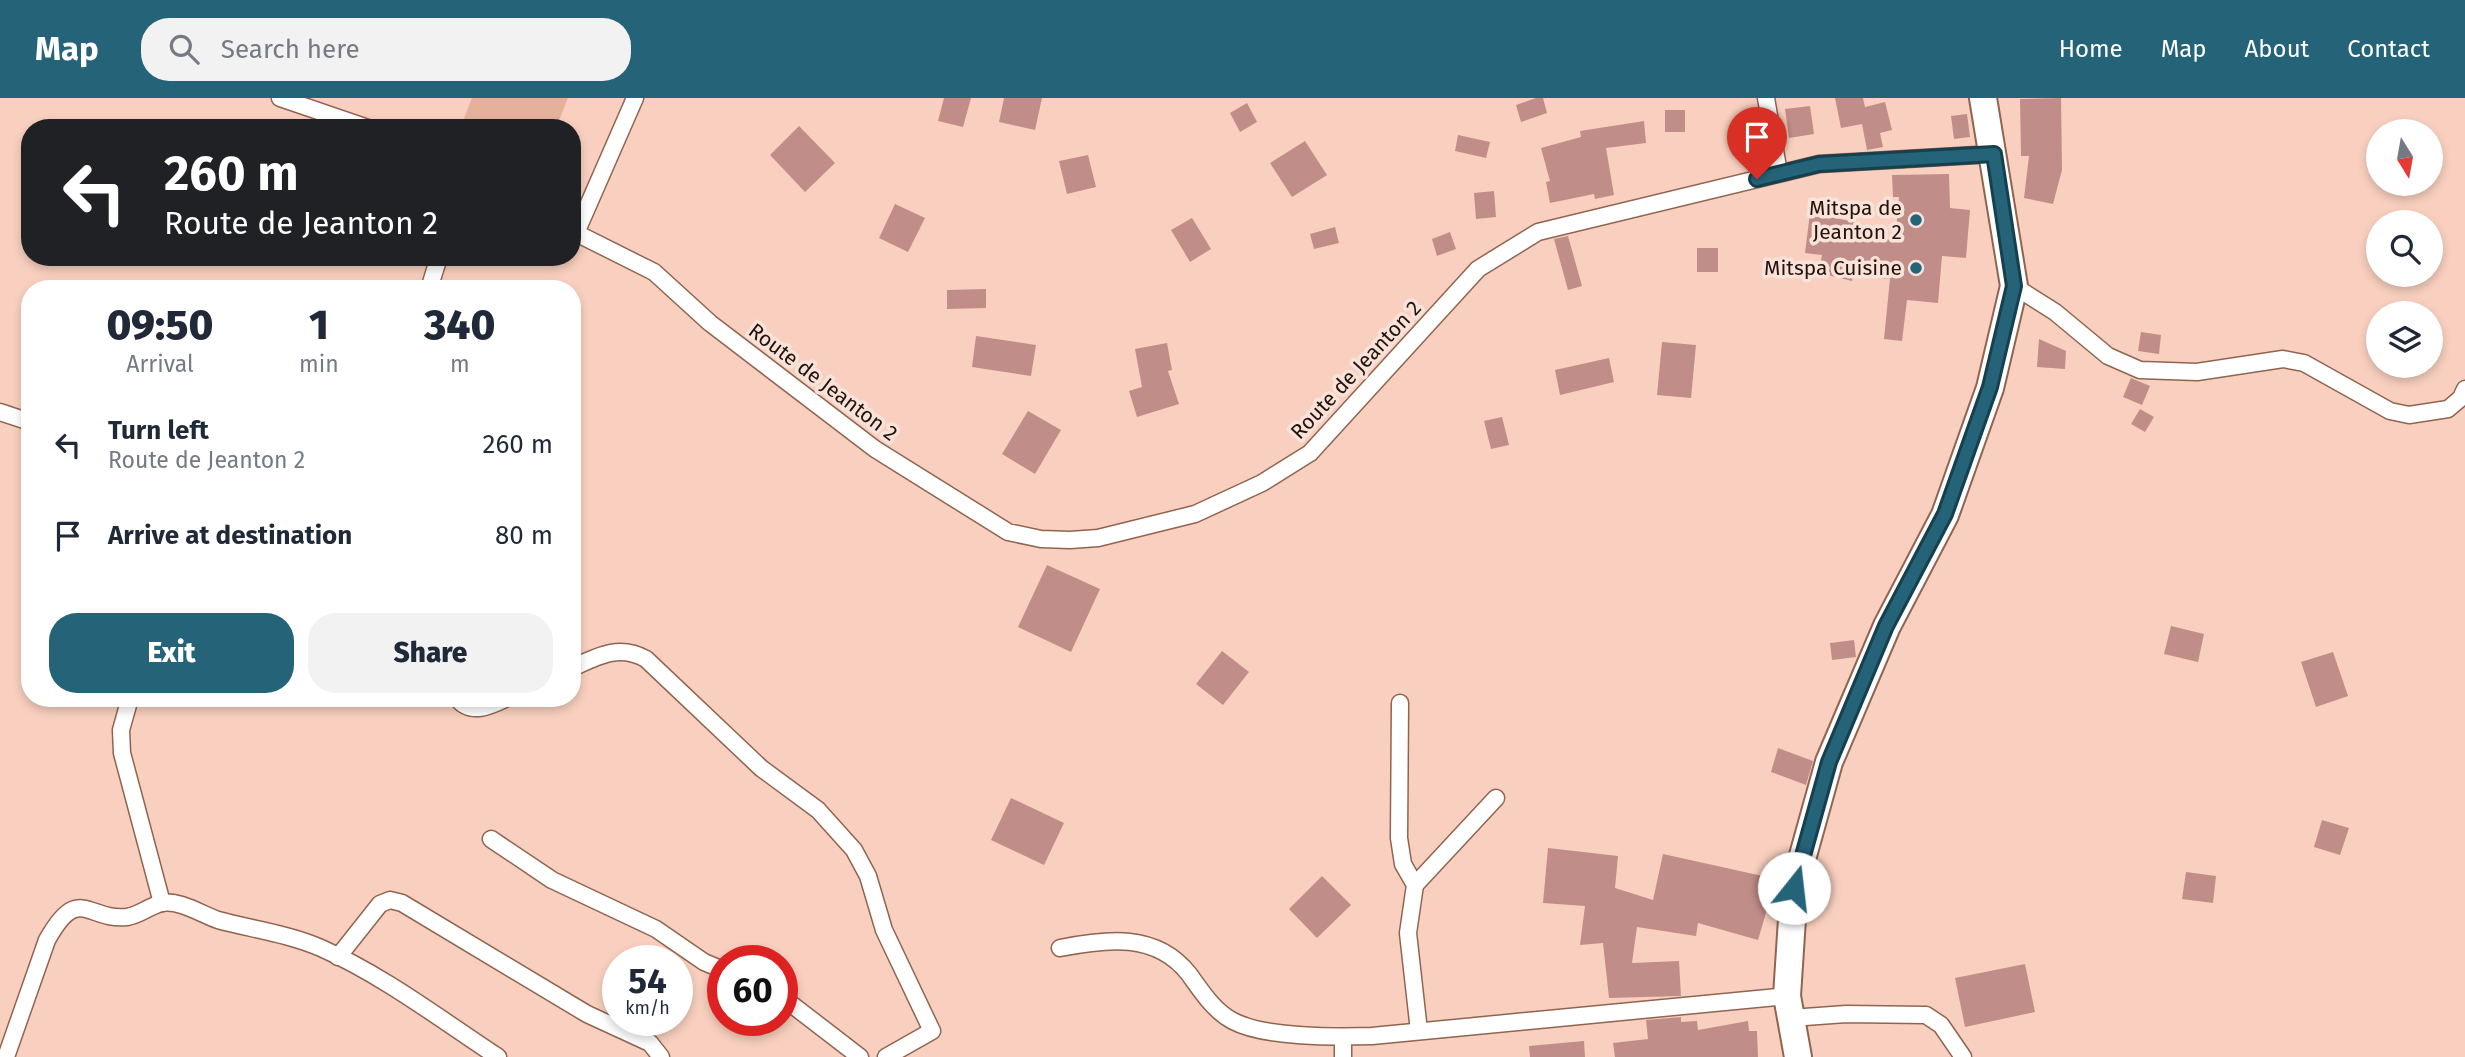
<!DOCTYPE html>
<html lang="en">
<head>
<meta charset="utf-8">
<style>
	:root { --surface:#fff; --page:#f2f2f3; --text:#1f2937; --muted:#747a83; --accent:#246378 }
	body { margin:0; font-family:"Fira Sans",sans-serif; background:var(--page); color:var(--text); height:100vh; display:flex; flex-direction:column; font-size:26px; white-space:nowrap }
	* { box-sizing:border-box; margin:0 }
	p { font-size:23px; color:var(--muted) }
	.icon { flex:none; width:38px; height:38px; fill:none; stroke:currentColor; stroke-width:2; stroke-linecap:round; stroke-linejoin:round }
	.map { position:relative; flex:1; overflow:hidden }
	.drawer { position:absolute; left:21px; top:182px; width:560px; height:427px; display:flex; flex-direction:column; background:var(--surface); border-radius:28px; box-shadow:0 4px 10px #0003 }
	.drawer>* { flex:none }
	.hud { position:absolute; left:21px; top:21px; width:560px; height:147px; border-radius:28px; box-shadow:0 4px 10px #0003; background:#202124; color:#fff; overflow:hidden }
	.needle { width:46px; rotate:169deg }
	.buttons { position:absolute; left:2366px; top:21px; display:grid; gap:14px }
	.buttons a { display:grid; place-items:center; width:77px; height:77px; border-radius:50%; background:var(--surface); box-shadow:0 4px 10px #0003; font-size:35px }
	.speed { position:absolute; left:602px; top:847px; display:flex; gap:14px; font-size:35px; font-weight:700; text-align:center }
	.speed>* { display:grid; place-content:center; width:91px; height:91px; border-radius:50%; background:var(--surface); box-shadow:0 4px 10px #0003; line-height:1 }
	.speed small { font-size:18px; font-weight:400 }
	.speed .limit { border:10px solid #d22; background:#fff; color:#111 }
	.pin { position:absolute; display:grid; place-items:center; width:60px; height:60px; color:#fff; margin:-72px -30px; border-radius:50% 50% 50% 0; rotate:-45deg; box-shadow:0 0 7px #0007 }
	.pin .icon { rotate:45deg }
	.me { position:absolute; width:77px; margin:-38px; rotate:16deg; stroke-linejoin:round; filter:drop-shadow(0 0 5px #0008) }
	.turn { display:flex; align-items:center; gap:24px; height:147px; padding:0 28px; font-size:32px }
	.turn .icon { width:91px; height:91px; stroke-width:2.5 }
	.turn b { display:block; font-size:49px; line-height:60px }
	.eta { display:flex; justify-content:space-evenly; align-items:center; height:119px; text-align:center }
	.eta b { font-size:42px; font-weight:800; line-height:49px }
	.button { display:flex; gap:14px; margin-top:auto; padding:14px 28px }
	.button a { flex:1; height:80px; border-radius:28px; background:var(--accent); color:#fff; font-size:28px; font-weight:800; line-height:80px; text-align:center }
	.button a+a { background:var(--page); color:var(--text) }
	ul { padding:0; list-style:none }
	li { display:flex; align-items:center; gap:21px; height:91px; padding:0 28px }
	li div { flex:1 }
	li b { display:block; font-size:26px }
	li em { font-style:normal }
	header { display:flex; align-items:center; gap:42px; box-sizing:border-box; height:98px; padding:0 35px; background:var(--accent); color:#fff }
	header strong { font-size:33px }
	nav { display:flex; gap:38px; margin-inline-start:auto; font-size:24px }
	.search { width:490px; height:63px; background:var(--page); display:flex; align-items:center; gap:18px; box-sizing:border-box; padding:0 24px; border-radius:28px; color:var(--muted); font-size:26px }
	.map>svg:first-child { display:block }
	.green { fill:#e6b19a }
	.building { fill:#c18d88 }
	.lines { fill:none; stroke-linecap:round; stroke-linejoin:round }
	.minor-casing { stroke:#906450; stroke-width:19 }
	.primary-casing { stroke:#906450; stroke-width:30 }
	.minor { stroke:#fff; stroke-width:16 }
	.primary { stroke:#fff; stroke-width:26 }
	.route-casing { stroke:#17404e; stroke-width:18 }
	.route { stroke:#246378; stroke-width:12 }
	.poi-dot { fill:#246378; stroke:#f8e3da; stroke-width:2.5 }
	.labels { text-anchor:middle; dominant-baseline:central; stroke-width:7; stroke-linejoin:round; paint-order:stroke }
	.poi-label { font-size:21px; fill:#24120b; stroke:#f8e3da; text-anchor:end }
	.street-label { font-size:21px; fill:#24120b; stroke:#f8e3da }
</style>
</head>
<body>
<header>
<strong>Map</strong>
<div class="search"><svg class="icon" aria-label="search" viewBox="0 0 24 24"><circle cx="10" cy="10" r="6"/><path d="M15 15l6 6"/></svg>Search here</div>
<nav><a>Home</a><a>Map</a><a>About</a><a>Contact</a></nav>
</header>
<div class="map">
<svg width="2465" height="959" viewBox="0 0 2465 959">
	<rect width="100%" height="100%" fill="#f9d0bf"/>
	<path class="green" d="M 472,0 L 568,0 L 556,30 L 460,30 Z"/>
	<g class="building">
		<path d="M 944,0 L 971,0 L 963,29 L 938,23 Z"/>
		<path d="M 1004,0 L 1042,0 L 1035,32 L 999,24 Z"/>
		<path d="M 1536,0 L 1543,0 L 1547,15 L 1521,24 L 1516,7 Z"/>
		<path d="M 1835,0 L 1863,0 L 1865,9 L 1885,4 L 1892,32 L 1880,35 L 1883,49 L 1867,52 L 1862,26 L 1841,30 Z"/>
		<path d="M 2061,0 L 2062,72 L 2053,106 L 2024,100 L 2029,58 L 2021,58 L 2020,1 Z"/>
		<path d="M 1247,5 L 1257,24 L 1240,34 L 1230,15 Z"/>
		<path d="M 1810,8 L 1814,36 L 1789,40 L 1785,11 Z"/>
		<rect x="1665" y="12" width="20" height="22"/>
		<path d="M 1967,16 L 1970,39 L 1954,41 L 1951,18 Z"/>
		<path d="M 1644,23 L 1646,45 L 1606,50 L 1614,97 L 1595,101 L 1594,96 L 1550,105 L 1546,84 L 1550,83 L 1541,50 L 1581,39 L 1580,33 Z"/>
		<path d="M 1757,23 L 1763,45 L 1745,53 L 1738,32 Z"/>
		<path d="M 799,28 L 835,65 L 805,94 L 770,57 Z"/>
		<path d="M 1458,37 L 1490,44 L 1486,60 L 1455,53 Z"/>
		<path d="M 1305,43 L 1327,77 L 1292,99 L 1270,65 Z"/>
		<path d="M 1088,57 L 1096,89 L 1067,96 L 1059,63 Z"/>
		<path d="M 1949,76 L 1950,110 L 1970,112 L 1966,160 L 1942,158 L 1938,205 L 1907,202 L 1902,243 L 1884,241 L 1890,181 L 1853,178 L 1852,183 L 1828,177 L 1830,169 L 1820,167 L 1822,157 L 1805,155 L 1810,115 L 1860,125 L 1858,135 L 1895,143 L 1899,99 L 1893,99 L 1892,77 Z"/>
		<path d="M 1494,93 L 1496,119 L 1476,121 L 1474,95 Z"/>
		<path d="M 895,106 L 925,120 L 908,154 L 879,140 Z"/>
		<path d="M 1192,120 L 1211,151 L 1190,164 L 1171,132 Z"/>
		<path d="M 1335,129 L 1339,145 L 1314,151 L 1310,136 Z"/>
		<path d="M 1450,134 L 1456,151 L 1437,158 L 1432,141 Z"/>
		<path d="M 1568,138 L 1582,188 L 1568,192 L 1554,141 Z"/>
		<rect x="1697" y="150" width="21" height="24"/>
		<path d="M 986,191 L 986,210 L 947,211 L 947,192 Z"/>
		<path d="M 2141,234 L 2161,237 L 2159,256 L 2138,253 Z"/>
		<path d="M 976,238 L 1036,247 L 1031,278 L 972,269 Z"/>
		<path d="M 2039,241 L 2066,253 L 2065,271 L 2037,269 Z"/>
		<path d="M 1662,244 L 1696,247 L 1691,300 L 1657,297 Z"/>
		<path d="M 1167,245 L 1172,272 L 1168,273 L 1179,306 L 1137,319 L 1129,293 L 1142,289 L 1135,251 Z"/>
		<path d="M 1609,260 L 1614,284 L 1560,297 L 1555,272 Z"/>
		<path d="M 2131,280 L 2150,288 L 2142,307 L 2123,299 Z"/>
		<path d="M 2140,311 L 2154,319 L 2145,334 L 2131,326 Z"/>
		<path d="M 1028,313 L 1061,332 L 1035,376 L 1002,356 Z"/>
		<path d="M 1502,319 L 1509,347 L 1491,351 L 1484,323 Z"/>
		<path d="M 1047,467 L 1100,491 L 1071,554 L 1018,529 Z"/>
		<path d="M 2171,528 L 2204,536 L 2198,564 L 2164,556 Z"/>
		<path d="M 1854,542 L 1856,559 L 1832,562 L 1830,545 Z"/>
		<path d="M 1222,553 L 1249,574 L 1223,607 L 1196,586 Z"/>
		<path d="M 2333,554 L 2348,598 L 2316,609 L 2301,564 Z"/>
		<path d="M 1778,650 L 1813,663 L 1806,687 L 1771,674 Z"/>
		<path d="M 1011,700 L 1064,725 L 1044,767 L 991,742 Z"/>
		<path d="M 2322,722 L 2349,730 L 2340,757 L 2314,749 Z"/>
		<path d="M 1548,750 L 1618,758 L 1615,790 L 1653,802 L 1663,756 L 1776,781 L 1758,842 L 1698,825 L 1696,838 L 1637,829 L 1632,865 L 1679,863 L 1681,898 L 1609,900 L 1603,845 L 1580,847 L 1585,808 L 1543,805 Z"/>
		<path d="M 2186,774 L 2216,778 L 2213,805 L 2182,801 Z"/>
		<path d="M 1322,778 L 1351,807 L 1317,840 L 1289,811 Z"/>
		<path d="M 2025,866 L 2035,914 L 1965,929 L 1955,880 Z"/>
		<path d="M 1681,919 L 1681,924 L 1697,923 L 1698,932 L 1748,923 L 1749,933 L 1757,933 L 1758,959 L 1615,959 L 1613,945 L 1648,941 L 1646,922 Z"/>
		<path d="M 1584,943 L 1585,959 L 1530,959 L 1529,948 Z"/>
	</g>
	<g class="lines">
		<defs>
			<g id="minor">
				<path d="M 280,0 L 368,30"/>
				<path d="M 1766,0 L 1779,75"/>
				<path d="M 572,133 L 654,174 L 710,225 L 875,351 L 1008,434 L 1041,441 L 1070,442 L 1098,440 L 1195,416 L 1262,385 L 1310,355 L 1478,171 L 1538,134 L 1819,66 L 1994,56"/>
				<path d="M 576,135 L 635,0"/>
				<path d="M 2014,188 L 2055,214 L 2108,258 L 2140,272 L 2197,274 L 2283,261 L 2304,265 L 2390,313 L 2409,317 L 2448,311 L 2461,300 L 2465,291"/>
				<path d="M 429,191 L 439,159"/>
				<path d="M 0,314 L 30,324"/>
				<path d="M 572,570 C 598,558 619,546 646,561 L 761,670 L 818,712 L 854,752 L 868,778 L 884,832 L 932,933 L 886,959"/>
				<path d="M 130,600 L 121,632 L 122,655 L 162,805"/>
				<path d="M 457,600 C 470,618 491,608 507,600"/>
				<path d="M 1400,605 L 1399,740 L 1403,766 L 1415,787 L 1408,835 L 1419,933"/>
				<path d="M 491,741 L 552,782 L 656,831 L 704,864 L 723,872"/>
				<path d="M 1415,787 L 1496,700"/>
				<path d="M 1060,850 C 1106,841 1156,834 1189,876 C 1202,894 1214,913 1233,923 C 1265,940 1335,939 1372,938 L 1787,898"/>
				<path d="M 338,859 L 380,806 L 390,802 L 402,805 L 587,916 L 650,945 L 661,959"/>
				<path d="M 782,899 L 860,959"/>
				<path d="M 1791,920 L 1846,916 L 1926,917 L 1941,927 L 1963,959"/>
				<path d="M 1343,939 L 1343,959"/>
				<path d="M 6,959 L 47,842 C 79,785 87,823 127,819 C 140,817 149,808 162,805 C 180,802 201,816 218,822 C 251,831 289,836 321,850 C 384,878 440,921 498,959"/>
			</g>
			<path id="primary" d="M 1798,959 L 1787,898 L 1794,790 L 1829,664 L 1887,528 L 1945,417 L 1990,290 L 2014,188 L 1983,0"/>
		</defs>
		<use href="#minor" class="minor-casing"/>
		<use href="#primary" class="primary-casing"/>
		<use href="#minor" class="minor"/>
		<use href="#primary" class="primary"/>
	</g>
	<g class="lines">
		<defs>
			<path id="route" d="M 1757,81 L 1819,66 L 1994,56 L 2014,188 L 1990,289 L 1945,416 L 1886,528 L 1829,664 L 1794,790"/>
		</defs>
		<use href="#route" class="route-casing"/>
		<use href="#route" class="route"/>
	</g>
	<g class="poi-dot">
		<circle cx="1916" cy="122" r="7"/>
		<circle cx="1916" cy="170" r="7"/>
	</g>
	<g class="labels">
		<g class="poi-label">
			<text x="1902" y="110">Mitspa de<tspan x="1902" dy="24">Jeanton 2</tspan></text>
			<text x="1902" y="170">Mitspa Cuisine</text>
		</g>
		<g class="street-label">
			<text transform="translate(1356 272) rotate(-47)">Route de Jeanton 2</text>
			<text transform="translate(823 284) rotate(37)">Route de Jeanton 2</text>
		</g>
	</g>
</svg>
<div class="buttons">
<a><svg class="needle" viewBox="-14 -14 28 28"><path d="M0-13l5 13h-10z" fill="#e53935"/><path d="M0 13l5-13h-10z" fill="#747a83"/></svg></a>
<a><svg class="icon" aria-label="search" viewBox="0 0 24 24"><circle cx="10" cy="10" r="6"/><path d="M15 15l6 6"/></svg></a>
<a><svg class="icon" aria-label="layers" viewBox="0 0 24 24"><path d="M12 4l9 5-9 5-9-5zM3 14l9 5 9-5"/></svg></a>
</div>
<div class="speed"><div>54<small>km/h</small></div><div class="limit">60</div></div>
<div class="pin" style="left:1757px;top:81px;background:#d93025"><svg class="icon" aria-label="arrive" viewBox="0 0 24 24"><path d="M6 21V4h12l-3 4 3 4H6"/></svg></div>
<svg class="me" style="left:1794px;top:790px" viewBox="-20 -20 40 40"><circle r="19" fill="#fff"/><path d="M0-13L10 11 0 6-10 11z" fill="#246378"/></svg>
<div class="hud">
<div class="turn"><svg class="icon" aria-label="left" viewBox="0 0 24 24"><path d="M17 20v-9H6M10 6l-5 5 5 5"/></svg><div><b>260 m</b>Route de Jeanton 2</div></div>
</div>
<section class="drawer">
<div class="eta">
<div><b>09:50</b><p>Arrival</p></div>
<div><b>1</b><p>min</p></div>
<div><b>340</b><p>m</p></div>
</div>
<ul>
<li><svg class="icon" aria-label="left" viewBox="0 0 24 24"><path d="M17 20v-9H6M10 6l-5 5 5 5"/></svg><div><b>Turn left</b><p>Route de Jeanton 2</p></div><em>260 m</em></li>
<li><svg class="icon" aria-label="arrive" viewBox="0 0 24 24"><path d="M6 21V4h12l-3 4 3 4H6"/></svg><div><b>Arrive at destination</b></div><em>80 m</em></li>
</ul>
<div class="button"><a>Exit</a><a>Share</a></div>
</section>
</div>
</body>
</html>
